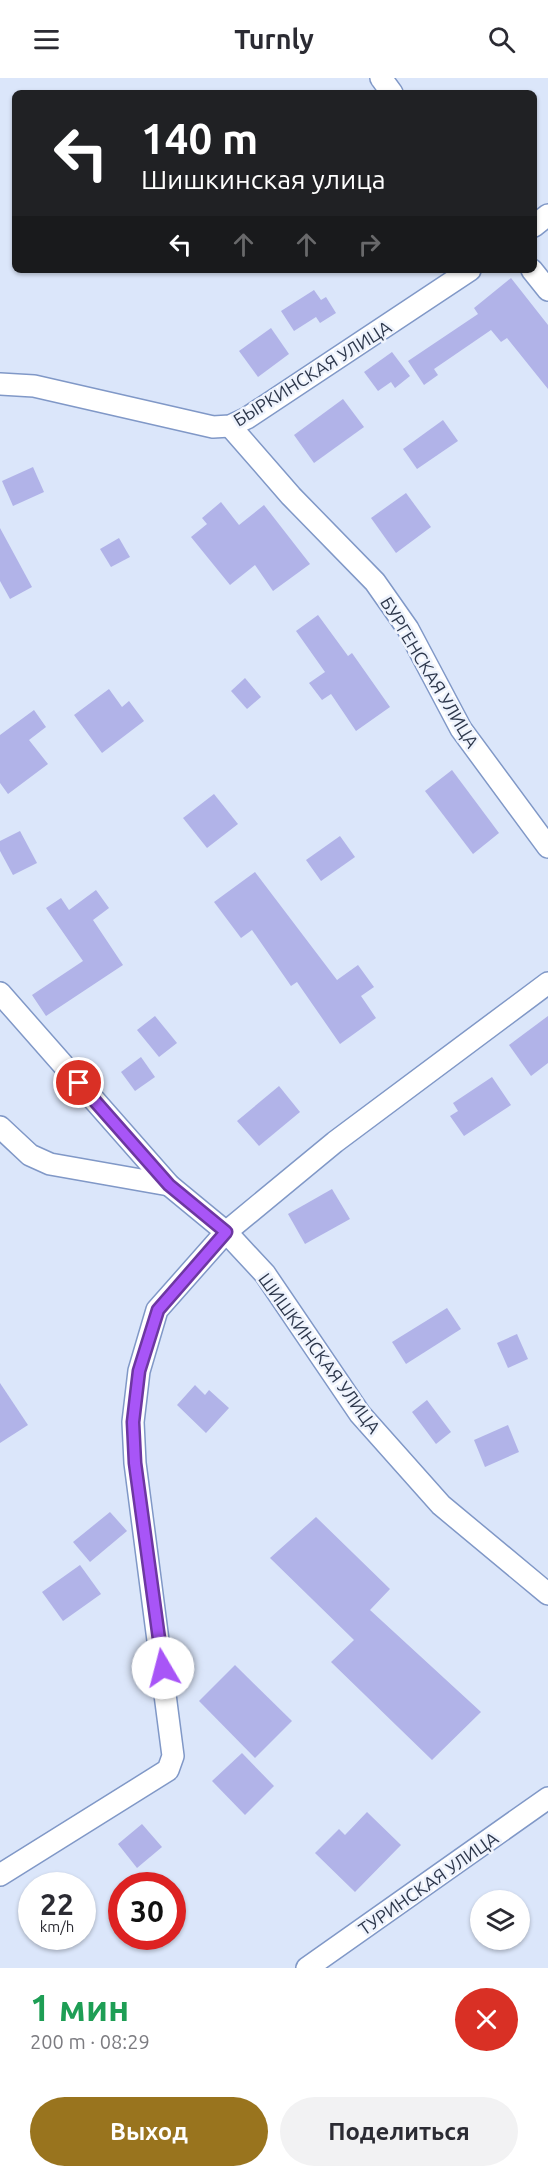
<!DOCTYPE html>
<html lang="ru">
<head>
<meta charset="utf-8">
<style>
	:root { --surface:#fff; --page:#f2f2f3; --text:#2b2b33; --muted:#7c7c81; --accent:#99741e }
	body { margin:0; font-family:Ubuntu,sans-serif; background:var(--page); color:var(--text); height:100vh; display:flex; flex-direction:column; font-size:22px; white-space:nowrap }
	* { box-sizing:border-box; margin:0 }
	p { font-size:20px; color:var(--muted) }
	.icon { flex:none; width:33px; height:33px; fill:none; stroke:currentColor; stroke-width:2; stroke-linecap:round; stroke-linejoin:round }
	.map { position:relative; height:1890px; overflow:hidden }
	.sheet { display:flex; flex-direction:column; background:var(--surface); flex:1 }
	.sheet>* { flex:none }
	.hud { position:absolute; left:12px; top:12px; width:525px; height:183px; border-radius:9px; box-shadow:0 2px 4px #0004; background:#202124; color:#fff; overflow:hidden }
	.controls { position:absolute; left:470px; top:1812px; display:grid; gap:12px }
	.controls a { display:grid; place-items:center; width:60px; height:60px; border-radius:50%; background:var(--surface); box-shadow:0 2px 4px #0004; font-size:30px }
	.speed { position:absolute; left:18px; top:1794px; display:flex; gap:12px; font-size:30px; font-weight:700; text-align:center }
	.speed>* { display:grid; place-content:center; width:78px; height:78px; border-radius:50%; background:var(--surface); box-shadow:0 2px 4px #0004; line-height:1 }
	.speed small { font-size:15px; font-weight:400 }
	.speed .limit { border:9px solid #d22; background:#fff; color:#111 }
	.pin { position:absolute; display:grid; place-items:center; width:51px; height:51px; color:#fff; margin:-26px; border:3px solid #fff; border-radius:50%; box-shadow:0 2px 6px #0007 }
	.me { position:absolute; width:66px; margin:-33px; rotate:352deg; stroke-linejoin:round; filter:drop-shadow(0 0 4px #0008) }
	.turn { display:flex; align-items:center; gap:21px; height:126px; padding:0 30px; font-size:27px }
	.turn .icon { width:78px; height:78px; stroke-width:2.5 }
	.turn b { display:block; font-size:42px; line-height:51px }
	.lanes { display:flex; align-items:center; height:57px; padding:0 30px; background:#0003; justify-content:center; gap:30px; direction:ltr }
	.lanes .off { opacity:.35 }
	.round { display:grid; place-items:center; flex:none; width:63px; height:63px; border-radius:32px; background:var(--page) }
	.summary { display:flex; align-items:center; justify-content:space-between; height:102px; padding:0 30px }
	h1 { font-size:36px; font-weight:600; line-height:45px; color:#1e9e55 }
	.cta { display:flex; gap:12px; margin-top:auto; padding:12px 30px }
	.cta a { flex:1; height:69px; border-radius:36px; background:var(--accent); color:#fff; font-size:24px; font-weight:600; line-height:69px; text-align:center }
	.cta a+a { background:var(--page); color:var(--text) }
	header { display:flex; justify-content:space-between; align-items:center; height:78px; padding:0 30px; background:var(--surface); font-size:27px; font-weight:600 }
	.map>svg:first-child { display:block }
	.building { fill:#b1b3e8 }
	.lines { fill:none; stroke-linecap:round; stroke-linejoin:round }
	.minor-casing { stroke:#8098c7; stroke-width:24 }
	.minor { stroke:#fff; stroke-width:21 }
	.route-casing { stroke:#6d37a1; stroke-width:15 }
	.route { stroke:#a855f7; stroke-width:10 }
	.labels { text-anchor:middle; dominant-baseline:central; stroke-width:5; stroke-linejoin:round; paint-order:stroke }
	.street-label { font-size:18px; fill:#2d374b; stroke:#eef3fd }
</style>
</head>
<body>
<header><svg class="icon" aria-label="menu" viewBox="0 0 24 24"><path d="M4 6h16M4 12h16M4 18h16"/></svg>Turnly<svg class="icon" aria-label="search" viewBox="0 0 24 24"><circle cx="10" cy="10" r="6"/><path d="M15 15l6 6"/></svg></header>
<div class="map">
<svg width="548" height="1890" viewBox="0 0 548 1890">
	<rect width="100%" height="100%" fill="#dbe6fa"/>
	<g class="building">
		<path d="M 511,200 L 548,247 L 548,311 L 507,260 L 501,264 L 491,252 L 434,291 L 438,297 L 424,307 L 408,283 L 478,236 L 474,230 Z"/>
		<path d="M 314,212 L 321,222 L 326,219 L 336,235 L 320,245 L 316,239 L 294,253 L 281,233 Z"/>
		<path d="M 271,250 L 289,276 L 258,299 L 239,273 Z"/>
		<path d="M 392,274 L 410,298 L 395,310 L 391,304 L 378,313 L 364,294 Z"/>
		<path d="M 343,321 L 364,349 L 314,385 L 294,357 Z"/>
		<path d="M 443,342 L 458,363 L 417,391 L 403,371 Z"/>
		<path d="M 33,389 L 44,414 L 13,428 L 2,403 Z"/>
		<path d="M 406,415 L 431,449 L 396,475 L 371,440 Z"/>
		<path d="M 221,424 L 239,447 L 264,427 L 310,486 L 273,513 L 255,487 L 230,507 L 191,459 L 207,446 L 202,440 Z"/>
		<path d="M 0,450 L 32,509 L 10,521 L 0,503 Z"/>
		<path d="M 119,460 L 130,479 L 111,489 L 100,471 Z"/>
		<path d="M 318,537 L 348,578 L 352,575 L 390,629 L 356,653 L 331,616 L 322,622 L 309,605 L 325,594 L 296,553 Z"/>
		<path d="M 245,600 L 261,619 L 247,631 L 231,613 Z"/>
		<path d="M 109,611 L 122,629 L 129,623 L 144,643 L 102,675 L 74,637 Z"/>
		<path d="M 34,632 L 46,649 L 29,662 L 48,686 L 8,716 L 0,705 L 0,657 Z"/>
		<path d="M 452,692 L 499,755 L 473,776 L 425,713 Z"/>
		<path d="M 214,716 L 238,746 L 207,770 L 183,740 Z"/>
		<path d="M 20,753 L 37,785 L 13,797 L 0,773 L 0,763 Z"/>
		<path d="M 340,758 L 355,779 L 321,803 L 306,782 Z"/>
		<path d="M 255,794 L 337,902 L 358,887 L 374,909 L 361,918 L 376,940 L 340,966 L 297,904 L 291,908 L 252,852 L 241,860 L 214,824 Z"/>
		<path d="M 96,812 L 109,830 L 93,842 L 123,887 L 46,938 L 32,917 L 83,883 L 46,830 L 61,820 L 69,832 Z"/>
		<path d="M 155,938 L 177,965 L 159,979 L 137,952 Z"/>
		<path d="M 548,938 L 548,985 L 531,998 L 509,967 Z"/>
		<path d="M 141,979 L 155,999 L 135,1013 L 121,994 Z"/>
		<path d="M 492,999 L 511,1027 L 464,1058 L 450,1038 L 458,1033 L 453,1025 Z"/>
		<path d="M 279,1008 L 300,1034 L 259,1068 L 237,1043 Z"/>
		<path d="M 332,1111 L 350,1141 L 305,1166 L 288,1136 Z"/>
		<path d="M 447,1230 L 461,1251 L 406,1286 L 392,1264 Z"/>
		<path d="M 517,1256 L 528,1281 L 508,1290 L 497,1265 Z"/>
		<path d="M 0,1305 L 28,1347 L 0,1365 Z"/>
		<path d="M 195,1307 L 205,1317 L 209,1312 L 229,1330 L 206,1355 L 177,1327 Z"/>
		<path d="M 427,1322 L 451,1354 L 436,1366 L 412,1334 Z"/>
		<path d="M 508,1347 L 519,1374 L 485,1389 L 474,1362 Z"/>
		<path d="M 110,1434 L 127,1453 L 90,1484 L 73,1464 Z"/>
		<path d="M 316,1439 L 390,1511 L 370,1532 L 481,1634 L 432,1682 L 331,1584 L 354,1562 L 270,1480 Z"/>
		<path d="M 80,1487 L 101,1516 L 63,1543 L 42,1514 Z"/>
		<path d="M 235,1587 L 292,1643 L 255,1680 L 199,1623 Z"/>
		<path d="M 242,1675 L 274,1708 L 245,1737 L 212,1703 Z"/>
		<path d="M 367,1734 L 401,1767 L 355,1814 L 315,1775 L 339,1751 L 345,1757 Z"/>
		<path d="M 142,1746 L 162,1769 L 137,1790 L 118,1766 Z"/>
	</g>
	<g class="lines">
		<defs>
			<g id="minor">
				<path d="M 381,0 L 392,15"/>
				<path d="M 534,148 L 548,137"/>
				<path d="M 532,192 L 548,212"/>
				<path d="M 0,306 L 34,308 L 213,349 L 230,348 L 247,340 L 470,192"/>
				<path d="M 230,348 L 291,418 L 375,504 L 408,551 L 461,651 L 548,769"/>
				<path d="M 0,915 L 169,1107 L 226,1154 L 265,1196 L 360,1336 L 441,1427 L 548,1516"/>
				<path d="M 0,1049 L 30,1077 L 50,1086 L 169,1107"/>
				<path d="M 0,1797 L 168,1692 L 173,1678 L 135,1385 L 133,1344 L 139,1293 L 157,1232 L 226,1154 L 335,1064 L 548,905"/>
				<path d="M 307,1890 L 548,1720"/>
			</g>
		</defs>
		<use href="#minor" class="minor-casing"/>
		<use href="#minor" class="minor"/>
	</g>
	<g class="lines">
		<defs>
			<path id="route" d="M 79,1005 L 169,1107 L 226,1154 L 158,1232 L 139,1293 L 133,1344 L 135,1385 L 163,1590"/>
		</defs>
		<use href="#route" class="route-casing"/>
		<use href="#route" class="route"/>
	</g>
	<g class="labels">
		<g class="street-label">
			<text transform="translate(312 295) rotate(-32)">БЫРКИНСКАЯ УЛИЦА</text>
			<text transform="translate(430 594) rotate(59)">БУРГЕНСКАЯ УЛИЦА</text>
			<text transform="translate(320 1275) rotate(54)">ШИШКИНСКАЯ УЛИЦА</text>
			<text transform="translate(428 1805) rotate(-35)">ТУРИНСКАЯ УЛИЦА</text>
		</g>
	</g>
</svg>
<div class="controls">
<a><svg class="icon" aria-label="layers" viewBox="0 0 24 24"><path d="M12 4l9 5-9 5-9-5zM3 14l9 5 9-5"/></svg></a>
</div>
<div class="speed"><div>22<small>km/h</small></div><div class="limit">30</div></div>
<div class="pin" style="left:79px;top:1005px;background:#d93025"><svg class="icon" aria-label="arrive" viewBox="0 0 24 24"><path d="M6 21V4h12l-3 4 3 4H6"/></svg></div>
<svg class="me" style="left:163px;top:1590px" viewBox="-20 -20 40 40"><circle r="19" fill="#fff"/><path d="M0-13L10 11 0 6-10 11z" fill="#a855f7"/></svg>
<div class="hud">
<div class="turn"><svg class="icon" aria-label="left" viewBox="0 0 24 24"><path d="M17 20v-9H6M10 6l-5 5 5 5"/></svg><div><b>140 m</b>Шишкинская улица</div></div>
<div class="lanes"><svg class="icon" aria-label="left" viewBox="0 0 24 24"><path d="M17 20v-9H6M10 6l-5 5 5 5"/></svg><svg class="icon off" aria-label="ahead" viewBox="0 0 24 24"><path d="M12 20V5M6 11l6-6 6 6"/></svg><svg class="icon off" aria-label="ahead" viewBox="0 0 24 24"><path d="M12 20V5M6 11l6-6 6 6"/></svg><svg class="icon off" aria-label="right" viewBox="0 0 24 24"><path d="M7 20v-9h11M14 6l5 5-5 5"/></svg></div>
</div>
</div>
<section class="sheet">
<div class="summary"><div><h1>1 мин</h1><p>200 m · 08:29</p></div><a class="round" style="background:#d93025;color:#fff"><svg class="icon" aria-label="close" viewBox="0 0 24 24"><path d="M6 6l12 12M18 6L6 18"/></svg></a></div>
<div class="cta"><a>Выход</a><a>Поделиться</a></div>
</section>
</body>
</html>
